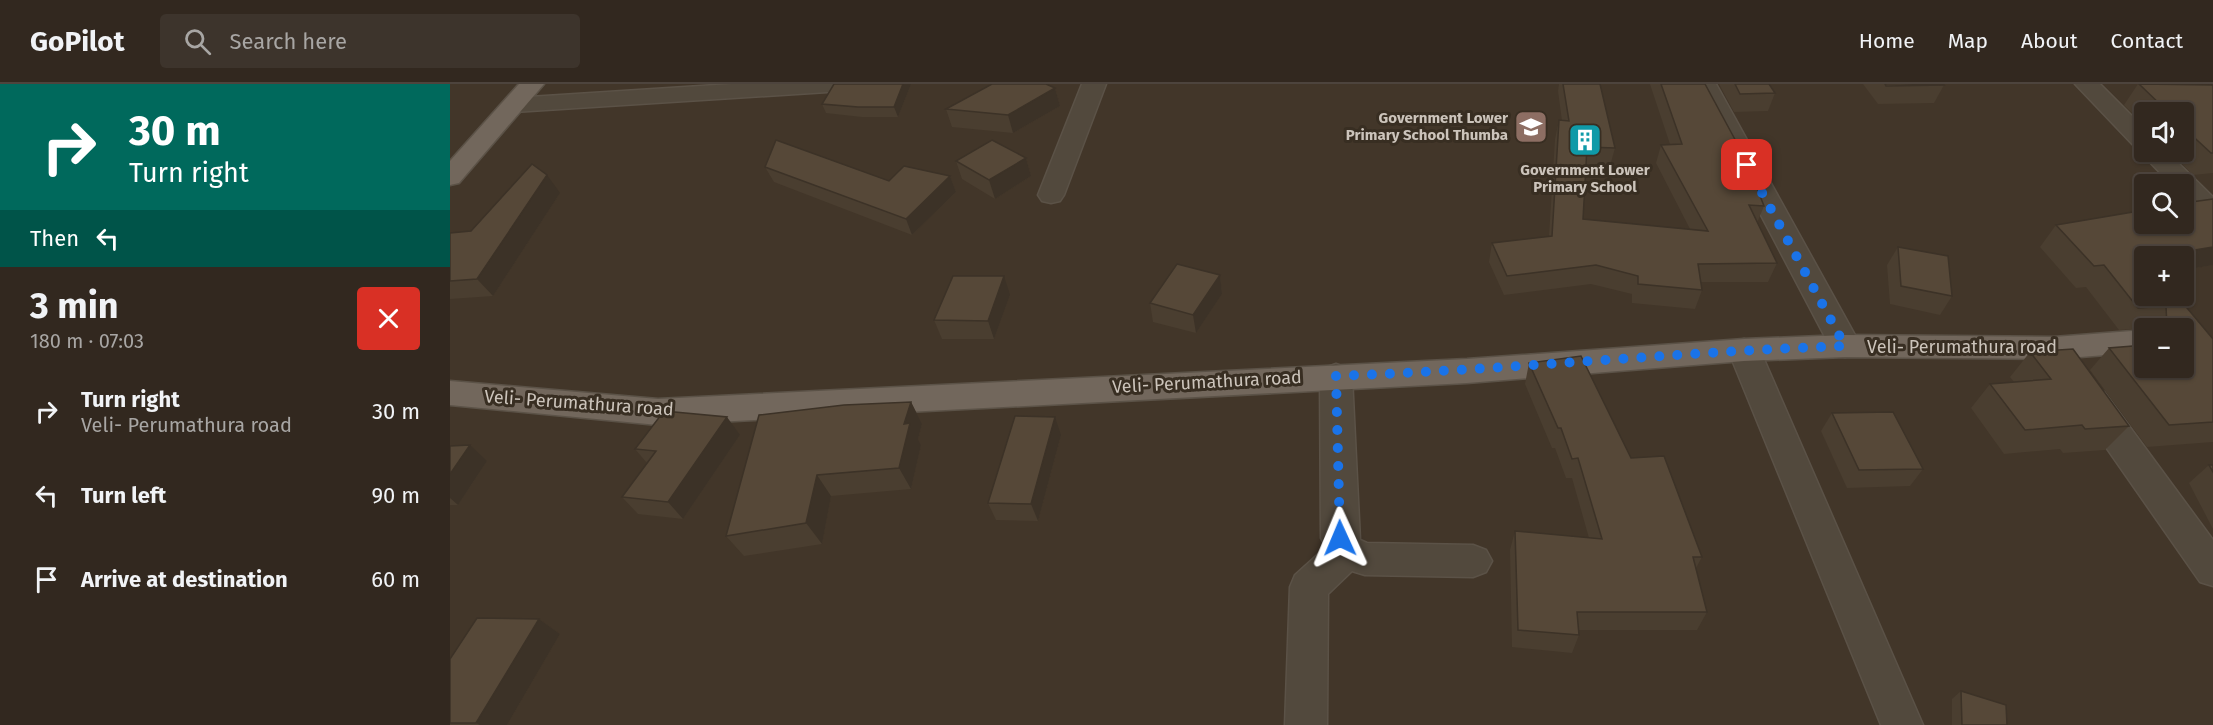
<!DOCTYPE html>
<html lang="en">
<head>
<meta charset="utf-8">
<style>
	:root { --surface:#32281f; --page:#3d342c; --text:#f1f3f6; --muted:#a8a6a4; --line:#4d443d }
	body { margin:0; font-family:"Fira Sans",sans-serif; background:var(--page); color:var(--text); height:100vh; display:flex; flex-direction:column; font-size:22px; white-space:nowrap }
	* { box-sizing:border-box; margin:0 }
	p { font-size:20px; color:var(--muted) }
	.icon { flex:none; width:33px; height:33px; fill:none; stroke:currentColor; stroke-width:2; stroke-linecap:round; stroke-linejoin:round }
	.map { position:relative; flex:1; overflow:hidden }
	.side { display:flex; flex-direction:column; background:var(--surface); width:450px }
	.side>* { flex:none }
	.top-card { background:#00695c; color:#fff; overflow:hidden }
	.tools { position:absolute; left:1684px; top:18px; display:grid; gap:12px }
	.tools a { display:grid; place-items:center; width:60px; height:60px; border-radius:6px; background:var(--surface); box-shadow:0 2px 4px #0004,0 0 0 2px var(--line); font-size:30px }
	.pin { position:absolute; display:grid; place-items:center; width:51px; height:51px; color:#fff; margin:-26px; border-radius:12px; box-shadow:0 3px 9px #0006 }
	.me { position:absolute; width:66px; margin:-33px; rotate:359deg; stroke-linejoin:round; filter:drop-shadow(0 0 4px #0008) }
	.turn { display:flex; align-items:center; gap:21px; height:126px; padding:0 30px; font-size:27px }
	.turn .icon { width:78px; height:78px; stroke-width:2.5 }
	.turn b { display:block; font-size:42px; line-height:51px }
	.then { display:flex; align-items:center; height:57px; padding:0 30px; background:#0003; gap:12px; font-size:22px }
	.round { display:grid; place-items:center; flex:none; width:63px; height:63px; border-radius:6px; background:var(--page) }
	.summary { display:flex; align-items:center; justify-content:space-between; height:102px; padding:0 30px }
	h1 { font-size:36px; font-weight:700; line-height:45px }
	ul { padding:0; list-style:none }
	li { display:flex; align-items:center; gap:18px; height:84px; padding:0 30px }
	li div { flex:1 }
	li b { display:block; font-size:22px }
	li em { font-style:normal }
	header { display:flex; align-items:center; gap:36px; box-sizing:border-box; height:84px; padding:0 30px; background:var(--surface); border-bottom:2px solid var(--line) }
	header strong { font-size:28px }
	nav { display:flex; gap:33px; margin-inline-start:auto; font-size:21px }
	.search { width:420px; height:54px; background:var(--page); display:flex; align-items:center; gap:15px; box-sizing:border-box; padding:0 21px; border-radius:6px; color:var(--muted); font-size:22px }
	main { display:flex; flex:1; min-height:0 }
	.map>svg:first-child { display:block }
	.lines { fill:none; stroke-linecap:round; stroke-linejoin:round }
	.minor-casing { stroke:#5b5247; stroke-width:3 }
	.major-casing { stroke:#5b5247; stroke-width:3 }
	.minor { fill:#52493d; fill-rule:evenodd }
	.major { fill:#72675c; fill-rule:evenodd }
	.wall { fill:#4a3e30 }
	.shaded-wall { fill:#3c3227 }
	.building { fill:#564838; stroke:#3c3227; stroke-width:1.5 }
	.route { stroke:#1a73e8; stroke-width:10; stroke-dasharray:0 18 }
	.labels { text-anchor:middle; dominant-baseline:central; stroke-width:6; stroke-linejoin:round; paint-order:stroke }
	.far-poi-label { font-size:15px; font-weight:bold; fill:#ccc4bb; stroke:#382e22; text-anchor:end }
	.street-label { font-size:18px; fill:#ccc4bb; stroke:#382e22 }
</style>
</head>
<body>
<header>
<strong>GoPilot</strong>
<div class="search"><svg class="icon" aria-label="search" viewBox="0 0 24 24"><circle cx="10" cy="10" r="6"/><path d="M15 15l6 6"/></svg>Search here</div>
<nav><a>Home</a><a>Map</a><a>About</a><a>Contact</a></nav>
</header>
<main>
<section class="side">
<div class="top-card">
<div class="turn"><svg class="icon" aria-label="right" viewBox="0 0 24 24"><path d="M7 20v-9h11M14 6l5 5-5 5"/></svg><div><b>30 m</b>Turn right</div></div>
<div class="then">Then<svg class="icon" aria-label="left" viewBox="0 0 24 24"><path d="M17 20v-9H6M10 6l-5 5 5 5"/></svg></div>
</div>
<div class="summary"><div><h1>3 min</h1><p>180 m · 07:03</p></div><a class="round" style="background:#d93025;color:#fff"><svg class="icon" aria-label="close" viewBox="0 0 24 24"><path d="M6 6l12 12M18 6L6 18"/></svg></a></div>
<ul>
<li><svg class="icon" aria-label="right" viewBox="0 0 24 24"><path d="M7 20v-9h11M14 6l5 5-5 5"/></svg><div><b>Turn right</b><p>Veli- Perumathura road</p></div><em>30 m</em></li>
<li><svg class="icon" aria-label="left" viewBox="0 0 24 24"><path d="M17 20v-9H6M10 6l-5 5 5 5"/></svg><div><b>Turn left</b></div><em>90 m</em></li>
<li><svg class="icon" aria-label="arrive" viewBox="0 0 24 24"><path d="M6 21V4h12l-3 4 3 4H6"/></svg><div><b>Arrive at destination</b></div><em>60 m</em></li>
</ul>
</section>
<div class="map">
<svg width="1763" height="641" viewBox="0 0 1763 641">
	<rect width="100%" height="100%" fill="#423629"/>
	<g class="lines">
		<defs>
			<g id="minor">
				<path d="M 282,0 L 405,0 L 401,5 L 393,7 L 64,28 L 56,26 L 52,21 L 56,16 L 64,14 Z"/>
				<path d="M 632,0 L 656,0 L 614,111 L 610,117 L 601,119 L 592,117 L 588,111 Z"/>
				<path d="M 1242,0 L 1266,0 L 1411,262 L 1406,270 L 1395,273 L 1384,270 Z"/>
				<path d="M 1625,0 L 1650,0 L 1695,45 L 1695,68 L 1717,68 L 1763,113 L 1763,136 L 1753,134 L 1734,114 L 1734,100 L 1721,100 L 1690,68 L 1692,66 L 1686,64 Z"/>
				<path d="M 1294,255 L 1305,258 L 1310,266 L 1473,641 L 1431,641 L 1278,266 L 1283,258 Z"/>
				<path d="M 886,280 L 897,284 L 902,292 L 910,456 L 917,459 L 1023,461 L 1036,466 L 1042,477 L 1036,488 L 1023,493 L 915,491 L 902,487 L 878,510 L 877,641 L 835,641 L 840,503 L 845,491 L 876,463 L 871,454 L 870,292 L 875,284 Z"/>
				<path d="M 1642,305 L 1654,308 L 1763,456 L 1763,502 L 1750,498 L 1630,326 L 1626,317 L 1630,308 Z"/>
			</g>
			<g id="major">
				<path d="M 69,0 L 94,0 L 9,99 L 0,101 L 0,77 Z"/>
				<path d="M 1695,246 L 1695,268 L 1604,275 L 1395,273 L 1294,277 L 1017,299 L 208,341 L 0,321 L 0,297 L 208,315 L 1017,275 L 1294,255 L 1395,251 L 1604,253 Z"/>
			</g>
		</defs>
		<use href="#minor" class="minor-casing"/>
		<use href="#major" class="major-casing"/>
		<use href="#minor" class="minor"/>
		<use href="#major" class="major"/>
	</g>
	<g class="wall">
		<path d="M 461,0 L 448,33 L 412,33 L 376,29 L 372,20 Z"/>
		<path d="M 1109,0 L 1150,0 L 1165,64 L 1160,82 L 1136,81 L 1133,135 L 1240,145 L 1206,79 L 1211,61 L 1220,60 L 1200,0 L 1255,0 L 1314,122 L 1307,139 L 1327,179 L 1318,198 L 1251,198 L 1252,206 L 1245,225 L 1182,219 L 1182,210 L 1141,200 L 1054,211 L 1039,178 L 1042,159 L 1099,152 L 1105,55 L 1109,36 L 1112,37 L 1108,7 Z"/>
		<path d="M 1269,0 L 1319,0 L 1325,9 L 1318,27 L 1284,28 Z"/>
		<path d="M 1413,0 L 1493,0 L 1494,1 L 1484,19 L 1428,20 Z"/>
		<path d="M 1688,0 L 1763,1 L 1763,89 L 1743,91 L 1720,68 L 1734,68 L 1734,28 L 1695,28 L 1695,42 L 1674,21 Z"/>
		<path d="M 605,4 L 610,22 L 563,49 L 502,43 L 496,25 Z"/>
		<path d="M 576,74 L 581,92 L 545,115 L 512,95 L 506,77 Z"/>
		<path d="M 315,83 L 439,97 L 500,92 L 506,108 L 462,151 L 324,98 Z"/>
		<path d="M 110,109 L 43,212 L 0,215 L 0,149 L 21,147 Z"/>
		<path d="M 1763,115 L 1763,181 L 1734,186 L 1695,172 L 1695,212 L 1727,212 L 1763,255 L 1763,358 L 1697,363 L 1640,286 L 1659,264 L 1734,284 L 1734,244 L 1697,244 L 1669,246 L 1636,203 L 1626,204 L 1590,163 L 1606,141 Z"/>
		<path d="M 1448,163 L 1502,212 L 1490,231 L 1440,220 L 1437,181 Z"/>
		<path d="M 770,191 L 772,210 L 746,249 L 703,238 L 700,219 Z"/>
		<path d="M 560,211 L 544,255 L 492,255 L 484,236 Z"/>
		<path d="M 1580,268 L 1679,342 L 1655,366 L 1613,369 L 1610,365 L 1554,370 L 1521,324 L 1540,300 L 1564,298 L 1560,293 Z"/>
		<path d="M 1079,279 L 1181,374 L 1252,473 L 1246,484 L 1257,528 L 1247,546 L 1129,546 L 1129,551 L 1122,569 L 1062,563 L 1060,466 L 1065,447 L 1139,454 L 1122,394 L 1116,394 L 1105,364 L 1102,364 L 1075,300 Z"/>
		<path d="M 461,318 L 472,340 L 468,355 L 471,361 L 461,405 L 381,412 L 372,460 L 294,472 L 276,452 Z"/>
		<path d="M 1382,329 L 1473,385 L 1460,402 L 1397,404 L 1371,347 Z"/>
		<path d="M 290,351 L 233,435 L 188,430 L 172,413 L 197,379 L 185,365 Z"/>
		<path d="M 611,351 L 588,437 L 546,436 L 538,419 Z"/>
		<path d="M 0,362 L 37,377 L 8,421 L 0,421 Z"/>
		<path d="M 1759,381 L 1763,381 L 1763,445 L 1739,399 Z"/>
		<path d="M 89,535 L 110,550 L 57,641 L 0,641 L 0,575 Z"/>
		<path d="M 1511,607 L 1557,641 L 1502,641 L 1502,615 Z"/>
	</g>
	<g class="shaded-wall">
		<path d="M 453,0 L 461,0 L 448,33 L 444,23 Z"/>
		<path d="M 605,4 L 610,22 L 563,49 L 558,31 Z"/>
		<path d="M 576,74 L 581,92 L 545,115 L 539,96 Z"/>
		<path d="M 97,91 L 110,109 L 43,212 L 27,195 Z"/>
		<path d="M 500,92 L 506,108 L 462,151 L 456,135 Z"/>
		<path d="M 1763,163 L 1763,181 L 1734,186 L 1734,172 L 1708,172 Z"/>
		<path d="M 770,191 L 772,210 L 746,249 L 743,231 Z"/>
		<path d="M 554,192 L 560,211 L 544,255 L 538,237 Z"/>
		<path d="M 461,318 L 472,340 L 468,355 L 471,361 L 461,405 L 449,384 L 454,340 Z"/>
		<path d="M 277,333 L 290,351 L 233,435 L 218,418 Z"/>
		<path d="M 605,333 L 611,351 L 588,437 L 581,420 Z"/>
		<path d="M 20,361 L 37,377 L 8,421 L 0,414 L 0,390 Z"/>
		<path d="M 367,391 L 381,412 L 372,460 L 356,439 Z"/>
		<path d="M 89,535 L 110,550 L 57,641 L 30,641 L 26,639 Z"/>
	</g>
	<g class="building">
		<path d="M 384,0 L 453,0 L 444,23 L 408,23 L 372,20 Z"/>
		<path d="M 542,0 L 596,0 L 605,4 L 558,31 L 496,25 Z"/>
		<path d="M 1113,0 L 1150,0 L 1165,64 L 1137,63 L 1133,135 L 1258,147 L 1211,61 L 1232,60 L 1211,0 L 1255,0 L 1295,74 L 1314,122 L 1299,121 L 1327,179 L 1248,180 L 1252,206 L 1188,200 L 1188,192 L 1146,181 L 1057,192 L 1042,159 L 1102,152 L 1109,36 L 1119,37 Z"/>
		<path d="M 1285,0 L 1319,0 L 1325,9 L 1290,10 Z"/>
		<path d="M 1435,0 L 1493,0 L 1494,1 L 1436,2 Z"/>
		<path d="M 1689,0 L 1763,1 L 1763,69 L 1761,69 L 1735,45 L 1734,45 L 1734,28 L 1713,28 L 1712,22 Z"/>
		<path d="M 326,56 L 439,97 L 454,82 L 500,92 L 456,135 L 315,83 Z"/>
		<path d="M 542,56 L 576,74 L 539,96 L 506,77 Z"/>
		<path d="M 82,80 L 97,91 L 27,195 L 0,197 L 0,149 L 21,147 Z"/>
		<path d="M 1763,115 L 1763,163 L 1708,172 L 1695,172 L 1695,175 L 1691,175 L 1695,179 L 1695,212 L 1727,212 L 1763,255 L 1763,338 L 1719,341 L 1659,264 L 1695,261 L 1695,284 L 1734,284 L 1734,257 L 1739,257 L 1734,255 L 1734,244 L 1717,244 L 1716,222 L 1688,224 L 1654,181 L 1644,182 L 1606,141 L 1695,126 L 1695,140 L 1734,140 L 1734,119 Z"/>
		<path d="M 1448,163 L 1498,172 L 1502,212 L 1451,202 Z"/>
		<path d="M 727,180 L 770,191 L 743,231 L 700,219 Z"/>
		<path d="M 503,192 L 554,192 L 538,237 L 484,236 Z"/>
		<path d="M 1623,265 L 1679,342 L 1635,345 L 1632,341 L 1575,346 L 1540,300 L 1601,295 L 1580,268 Z"/>
		<path d="M 1131,272 L 1181,374 L 1214,372 L 1252,473 L 1243,473 L 1257,528 L 1127,528 L 1129,551 L 1068,546 L 1065,447 L 1152,455 L 1128,374 L 1122,375 L 1111,344 L 1108,344 L 1079,279 Z"/>
		<path d="M 461,318 L 454,340 L 460,339 L 449,384 L 367,391 L 356,439 L 276,452 L 309,331 L 394,321 Z"/>
		<path d="M 214,327 L 277,333 L 218,418 L 172,413 L 206,367 L 185,365 Z"/>
		<path d="M 1443,328 L 1473,385 L 1409,386 L 1382,329 Z"/>
		<path d="M 565,332 L 605,333 L 581,420 L 538,419 Z"/>
		<path d="M 20,361 L 0,390 L 0,362 Z"/>
		<path d="M 1759,381 L 1763,381 L 1763,388 Z"/>
		<path d="M 27,534 L 89,535 L 26,639 L 0,639 L 0,575 Z"/>
		<path d="M 1511,607 L 1556,621 L 1557,641 L 1512,641 Z"/>
	</g>
	<g class="lines">
		<path class="route" d="M 890,454 L 886,292 C 1056,286 1225,268 1395,262 L 1297,81"/>
	</g>
	<defs>
		<symbol id="school-square" viewBox="-11 -11 22 22"><rect x="-9" y="-9" width="18" height="18" rx="4" fill="#8d6e63" stroke="#382e22"/><path d="M0-5L7-2L0 1L-7-2ZM-4 1L0 2.5L4 1V4Q0 6-4 4Z" fill="#fff"/></symbol>
		<symbol id="building-square" viewBox="-11 -11 22 22"><rect x="-9" y="-9" width="18" height="18" rx="4" fill="#0f9aa8" stroke="#382e22"/><path d="M-4-6H4V6H1V3H-1V6H-4ZM-2.5-4.3h1.7v1.8h-1.7ZM.8-4.3h1.7v1.8H.8ZM-2.5-1h1.7V.8h-1.7ZM.8-1h1.7V.8H.8Z" fill="#fff"/></symbol>
	</defs>
	<g fill-rule="evenodd">
		<use href="#school-square" x="1062" y="24" width="38" height="38"/>
		<use href="#building-square" x="1116" y="37" width="38" height="38"/>
	</g>
	<g class="labels">
		<g class="far-poi-label">
			<text x="1058" y="34">Government Lower<tspan x="1058" dy="17">Primary School Thumba</tspan></text>
			<text x="1135" y="86" text-anchor="middle">Government Lower<tspan x="1135" dy="17">Primary School</tspan></text>
		</g>
		<g class="street-label">
			<text x="1512" y="263">Veli- Perumathura road</text>
			<text transform="translate(757 298) rotate(-3)">Veli- Perumathura road</text>
			<text transform="translate(129 319) rotate(4)">Veli- Perumathura road</text>
		</g>
	</g>
</svg>
<div class="tools">
<a><svg class="icon" aria-label="sound" viewBox="0 0 24 24"><path d="M4 9h4l5-4v14l-5-4H4zM17 9q2 3 0 6"/></svg></a>
<a><svg class="icon" aria-label="search" viewBox="0 0 24 24"><circle cx="10" cy="10" r="6"/><path d="M15 15l6 6"/></svg></a>
<a>+</a>
<a>−</a>
</div>
<div class="pin" style="left:1297px;top:81px;background:#d93025"><svg class="icon" aria-label="arrive" viewBox="0 0 24 24"><path d="M6 21V4h12l-3 4 3 4H6"/></svg></div>
<svg class="me" style="left:890px;top:454px" viewBox="-20 -20 40 40"><path d="M0-17L14 15 0 8-14 15z" fill="#1a73e8" stroke="#fff" stroke-width="4"/></svg>
</div>
</main>
</body>
</html>
